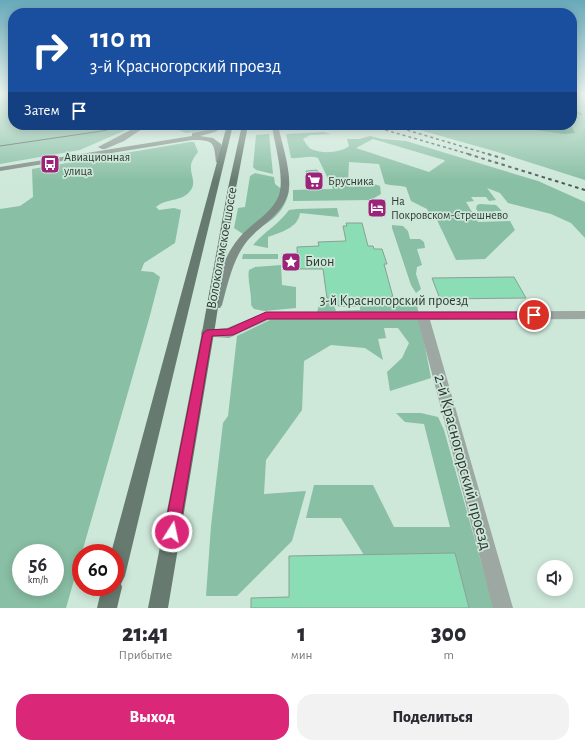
<!DOCTYPE html>
<html lang="ru">
<head>
<meta charset="utf-8">
<style>
	:root { --surface:#fff; --page:#f2f2f3; --text:#2b2b33; --muted:#7c7c81; --accent:#db2777 }
	body { margin:0; font-family:"Alegreya Sans",sans-serif; background:var(--page); color:var(--text); height:100vh; display:flex; flex-direction:column; font-size:15px; white-space:nowrap }
	* { box-sizing:border-box; margin:0 }
	p { font-size:13px; color:var(--muted) }
	.icon { flex:none; width:22px; height:22px; fill:none; stroke:currentColor; stroke-width:2; stroke-linecap:round; stroke-linejoin:round }
	.map { position:relative; height:608px; overflow:hidden }
	.drawer { display:flex; flex-direction:column; background:var(--surface); flex:1 }
	.drawer>* { flex:none }
	.banner { position:absolute; left:8px; top:8px; width:569px; height:122px; border-radius:16px; box-shadow:0 2px 10px #0003; background:#1a4fa0; color:#fff; overflow:hidden }
	.buttons { position:absolute; left:537px; top:560px; display:grid; gap:8px }
	.buttons a { display:grid; place-items:center; width:36px; height:36px; border-radius:50%; background:var(--surface); box-shadow:0 2px 10px #0003; font-size:20px }
	.speed { position:absolute; left:12px; top:544px; display:flex; gap:8px; font-size:20px; font-weight:700; text-align:center }
	.speed>* { display:grid; place-content:center; width:52px; height:52px; border-radius:50%; background:var(--surface); box-shadow:0 2px 10px #0003; line-height:1 }
	.speed small { font-size:10px; font-weight:400 }
	.speed .limit { border:6px solid #d22; background:#fff; color:#111 }
	.pin { position:absolute; display:grid; place-items:center; width:34px; height:34px; color:#fff; margin:-17px; border:2px solid #fff; border-radius:50%; box-shadow:0 1px 4px #0007 }
	.me { position:absolute; width:44px; margin:-22px; rotate:10deg; stroke-linejoin:round; filter:drop-shadow(0 0 3px #0008) }
	.turn { display:flex; align-items:center; gap:14px; height:84px; padding:0 16px; font-size:18px }
	.turn .icon { width:52px; height:52px; stroke-width:2.5 }
	.turn b { display:block; font-size:28px; line-height:34px }
	.then { display:flex; align-items:center; height:38px; padding:0 16px; background:#0003; gap:8px; font-size:15px }
	.eta { display:flex; justify-content:space-evenly; align-items:center; height:68px; text-align:center }
	.eta b { font-size:24px; font-weight:800; line-height:28px }
	.cta { display:flex; gap:8px; margin-top:auto; padding:8px 16px }
	.cta a { flex:1; height:46px; border-radius:16px; background:var(--accent); color:#fff; font-size:16px; font-weight:800; line-height:46px; text-align:center }
	.cta a+a { background:var(--page); color:var(--text) }
	.map>svg:first-child { display:block }
	.green { fill:#89bfa4; fill-rule:evenodd }
	.water { fill:#489975 }
	.lines { fill:none; stroke-linecap:round; stroke-linejoin:round }
	.stream { stroke:#489975; stroke-width:2 }
	.building { fill:#8bddb5; stroke:#89a195 }
	.street { fill:#9da8a2; fill-rule:evenodd }
	.secondary { fill:#7d8d85; fill-rule:evenodd }
	.primary { fill:#667a6f; fill-rule:evenodd }
	.tram { stroke:#4d5a52; stroke-width:1 }
	.rail-far1 { stroke:#4d5a52; stroke-width:1.5; stroke-dasharray:3 3; stroke-linecap:butt }
	.rail { stroke:#4d5a52; stroke-width:2; stroke-dasharray:3.5 3.5; stroke-linecap:butt }
	.route { fill:#db2777; stroke:#8e194d }
	.labels { text-anchor:middle; dominant-baseline:central; stroke-width:3.5; stroke-linejoin:round; paint-order:stroke }
	.far-poi-label { font-size:12px; fill:#2f3933; stroke:#cde7d9; text-anchor:start }
	.street-label { font-size:14px; fill:#2f3933; stroke:#cde7d9 }
	.poi-label { font-size:14px; fill:#2f3933; stroke:#cde7d9; text-anchor:start }
	.near-street-label { font-size:17px; fill:#2f3933; stroke:#cde7d9 }
</style>
</head>
<body>
<div class="map">
<svg width="585" height="608" viewBox="0 0 585 608">
	<rect width="100%" height="100%" fill="#cde7d9"/>
	<g class="green">
		<path d="M 0,95 L 13,95 L 13,125 L 137,125 L 80,150 L 0,164 Z"/>
		<path d="M 572,95 L 585,95 L 585,180 L 494,151 L 402,125 L 572,125 Z"/>
		<path d="M 165,125 L 215,125 L 206,130 L 186,133 Z"/>
		<path d="M 323,132 L 331,134 L 310,135 L 303,139 C 305,142 308,147 311,149 C 321,154 341,153 349,146 L 347,139 L 359,139 L 370,136 L 382,139 L 406,141 L 538,181 L 585,202 L 585,238 L 571,223 L 551,214 L 508,203 L 500,193 L 487,188 L 496,200 L 489,201 L 486,197 L 471,197 L 474,201 L 466,202 L 478,222 L 510,221 L 515,230 L 485,259 L 456,260 L 437,220 L 432,220 L 427,209 L 411,201 L 406,187 C 399,185 392,186 385,184 L 379,164 L 349,162 L 348,182 L 374,184 L 380,186 L 381,194 L 371,200 L 293,201 L 293,190 L 333,189 L 318,158 C 309,155 300,159 291,158 L 286,134 ZM 373,139 L 444,160 L 445,161 L 429,172 L 356,148 Z"/>
		<path d="M 269,134 L 273,174 L 256,170 L 253,167 L 256,135 Z"/>
		<path d="M 190,142 L 194,142 L 198,152 C 195,156 191,161 191,166 C 190,175 197,183 190,191 C 182,202 166,198 156,207 L 159,210 L 174,208 L 181,210 L 175,243 L 144,263 L 141,271 L 153,272 L 160,277 L 149,319 L 66,608 L 0,608 L 0,209 L 20,206 L 33,197 L 32,169 ZM 21,553 L 55,553 L 55,587 L 21,587 Z"/>
		<path d="M 255,173 L 274,177 L 275,184 L 280,188 L 289,189 C 286,214 266,227 243,234 L 234,228 L 238,208 L 245,207 L 250,176 Z"/>
		<path d="M 480,204 L 496,205 L 502,211 L 494,211 L 498,217 L 506,218 C 494,220 483,219 476,209 L 477,205 Z"/>
		<path d="M 337,208 L 339,217 L 300,213 C 298,228 281,232 268,237 L 268,248 L 253,245 C 264,232 279,224 289,210 L 297,209 Z"/>
		<path d="M 392,225 L 403,226 L 408,231 L 410,239 L 420,239 L 424,242 L 425,248 L 417,249 L 422,265 L 417,267 L 416,274 L 421,289 L 416,293 L 411,285 L 392,228 Z"/>
		<path d="M 243,254 L 278,254 L 278,259 L 242,259 Z"/>
		<path d="M 281,265 L 282,285 L 296,287 L 296,308 L 264,311 L 254,309 L 251,305 C 252,293 247,280 249,270 L 255,267 Z"/>
		<path d="M 401,301 L 417,305 L 431,378 L 390,391 L 387,372 L 402,358 L 409,343 L 398,328 L 384,328 L 386,338 L 378,339 L 383,360 L 365,348 L 331,345 L 304,361 L 302,410 L 266,460 L 264,494 L 306,491 L 292,541 L 237,596 L 206,596 L 211,526 L 223,423 L 228,416 L 237,336 L 272,319 L 315,319 L 320,302 L 333,303 L 336,311 L 360,310 L 360,304 Z"/>
		<path d="M 396,413 L 421,413 L 438,417 L 444,430 L 494,608 L 469,608 L 455,553 L 364,555 L 341,518 L 306,518 L 314,485 L 373,485 L 394,527 L 450,527 L 424,424 L 405,422 Z"/>
	</g>
	<path class="water" d="M 516,125 L 571,125 L 575,133 L 565,134 L 520,128 Z"/>
	<g class="lines">
		<path class="stream" d="M 572,110 L 581,114"/>
	</g>
	<g class="building">
		<path d="M 317,170 L 322,184 L 310,185 L 306,171 Z"/>
		<path d="M 346,223 L 362,223 L 368,246 L 373,246 L 374,249 L 382,249 L 387,264 L 384,264 L 393,297 L 354,298 L 356,306 L 338,306 L 336,298 L 327,298 L 323,269 L 298,269 L 297,247 L 319,246 L 318,242 L 346,241 L 343,226 L 347,226 Z"/>
		<path d="M 514,277 L 526,298 L 440,299 L 432,278 Z"/>
		<path d="M 455,553 L 469,608 L 251,608 L 251,598 L 289,597 L 289,556 Z"/>
	</g>
	<g class="lines">
		<path class="street" d="M 585,311 L 585,319 L 430,320 L 513,608 L 493,608 L 418,320 L 268,320 L 229,338 L 202,336 L 201,333 L 202,330 L 227,328 L 266,312 Z"/>
		<g class="secondary">
			<path d="M 140,125 L 148,125 L 124,141 L 105,149 L 102,149 L 98,147 Z"/>
			<path d="M 219,125 L 227,125 L 215,132 L 200,136 L 213,138 L 221,144 L 224,162 L 220,164 L 216,162 C 214,142 214,140 192,140 L 0,171 L 0,167 L 192,136 L 192,133 L 211,129 Z"/>
			<path d="M 272,125 L 278,125 C 282,145 293,175 288,194 C 282,215 261,225 248,240 C 233,258 228,283 222,305 L 220,308 L 212,308 L 210,305 C 217,281 223,257 239,238 C 251,223 272,214 279,195 C 285,176 274,144 272,125 Z"/>
		</g>
		<g class="primary">
			<path d="M 227,125 L 233,125 L 125,576 L 121,584 L 122,587 L 117,608 L 97,608 L 102,587 L 115,587 L 115,553 L 111,553 Z"/>
			<path d="M 242,125 L 248,125 L 236,188 L 215,327 L 168,608 L 148,608 L 203,327 L 228,188 Z"/>
		</g>
		<path class="tram" d="M 0,146 L 102,131 L 130,125"/>
		<g class="rail-far1">
			<path d="M 368,125 L 472,155"/>
			<path d="M 390,125 L 491,155"/>
		</g>
		<g class="rail">
			<path d="M 468,154 L 585,190"/>
			<path d="M 488,154 L 505,159"/>
		</g>
	</g>
	<linearGradient id="sky" x2="0" y2="1"><stop stop-color="#68a9ba"/><stop offset="0.52" stop-color="#e8f4ee"/><stop offset="1" stop-color="#e8f4ee" stop-opacity="0"/></linearGradient>
	<rect width="585" height="181" fill="url(#sky)"/>
	<path class="route" d="M 266,312 L 534,312 L 538,315 L 534,319 L 267,319 L 233,335 L 212,336 L 179,532 L 176,536 L 172,539 L 167,536 L 164,532 L 203,333 L 207,330 L 228,329 Z"/>
	<defs>
		<symbol id="bus-square" viewBox="-11 -11 22 22"><rect x="-9" y="-9" width="18" height="18" rx="4" fill="#9d237a" stroke="#cde7d9"/><path d="M-5-6H5V4H4V6H2V4H-2V6H-4V4H-5ZM-3.5-4V0h7V-4ZM-3.5 1.2v1.5H-2V1.2ZM2 1.2v1.5H3.5V1.2Z" fill="#fff"/></symbol>
		<symbol id="supermarket-square" viewBox="-11 -11 22 22"><rect x="-9" y="-9" width="18" height="18" rx="4" fill="#9d237a" stroke="#cde7d9"/><path d="M-6-5.5h2.5l.6 2H6L4.5 2H-2.5L-4.4-4H-6ZM-1.5 3.2a1.3 1.3 0 1 0 .1 0ZM3 3.2a1.3 1.3 0 1 0 .1 0Z" fill="#fff"/></symbol>
		<symbol id="hotel-square" viewBox="-11 -11 22 22"><rect x="-9" y="-9" width="18" height="18" rx="4" fill="#9d237a" stroke="#cde7d9"/><path d="M-6-4.5h1.5V1H6V5H4.5V3h-9V5H-6ZM-4 0a1.8 1.8 0 1 1 3.6 0ZM.5 0V-2.5h3Q6-2.5 6 0Z" fill="#fff"/></symbol>
		<symbol id="sight-square" viewBox="-11 -11 22 22"><rect x="-9" y="-9" width="18" height="18" rx="4" fill="#9d237a" stroke="#cde7d9"/><path d="M0-6L1.8-2.2L6-1.7L2.9 1.2L3.7 5.4L0 3.3L-3.7 5.4L-2.9 1.2L-6-1.7L-1.8-2.2Z" fill="#fff"/></symbol>
	</defs>
	<g fill-rule="evenodd">
		<use href="#bus-square" x="39" y="153" width="22" height="22"/>
		<use href="#supermarket-square" x="303" y="170" width="22" height="22"/>
		<use href="#hotel-square" x="366" y="197" width="22" height="22"/>
		<use href="#sight-square" x="280" y="251" width="22" height="22"/>
	</g>
	<g class="labels">
		<g class="far-poi-label">
			<text x="64" y="157">Авиационная<tspan x="64" dy="14">улица</tspan></text>
			<text x="328" y="181">Брусника</text>
			<text x="391" y="201">На<tspan x="391" dy="14">Покровском-Стрешнево</tspan></text>
		</g>
		<g class="street-label">
			<text transform="translate(222 248) rotate(-80)">Волоколамское шоссе</text>
			<text x="394" y="301">3-й Красногорский проезд</text>
		</g>
		<g class="poi-label">
			<text x="305" y="262">Бион</text>
		</g>
		<g class="near-street-label">
			<text transform="translate(463 462) rotate(75)">2-й Красногорский проезд</text>
		</g>
	</g>
</svg>
<div class="buttons">
<a><svg class="icon" aria-label="sound" viewBox="0 0 24 24"><path d="M4 9h4l5-4v14l-5-4H4zM17 9q2 3 0 6"/></svg></a>
</div>
<div class="speed"><div>56<small>km/h</small></div><div class="limit">60</div></div>
<div class="pin" style="left:534px;top:315px;background:#d93025"><svg class="icon" aria-label="arrive" viewBox="0 0 24 24"><path d="M6 21V4h12l-3 4 3 4H6"/></svg></div>
<svg class="me" style="left:172px;top:532px" viewBox="-20 -20 40 40"><circle r="17" fill="#db2777" stroke="#fff" stroke-width="3"/><path d="M0-11L8 9 0 5-8 9z" fill="#fff"/></svg>
<div class="banner">
<div class="turn"><svg class="icon" aria-label="right" viewBox="0 0 24 24"><path d="M7 20v-9h11M14 6l5 5-5 5"/></svg><div><b>110 m</b>3-й Красногорский проезд</div></div>
<div class="then">Затем<svg class="icon" aria-label="arrive" viewBox="0 0 24 24"><path d="M6 21V4h12l-3 4 3 4H6"/></svg></div>
</div>
</div>
<section class="drawer">
<div class="eta">
<div><b>21:41</b><p>Прибытие</p></div>
<div><b>1</b><p>мин</p></div>
<div><b>300</b><p>m</p></div>
</div>
<div class="cta"><a>Выход</a><a>Поделиться</a></div>
</section>
</body>
</html>
